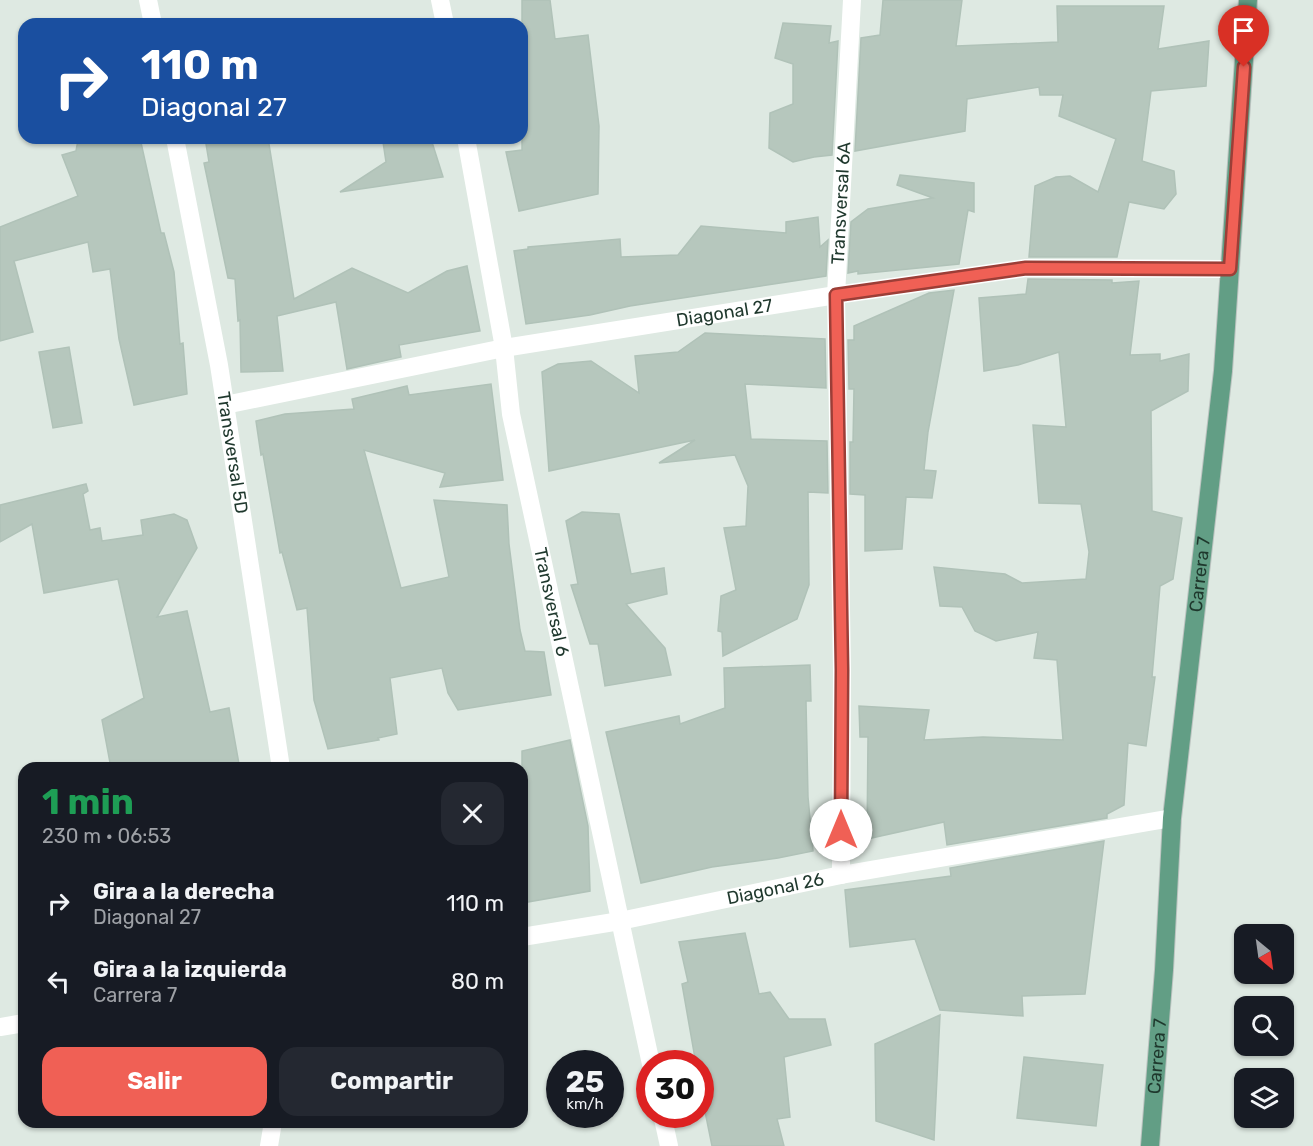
<!DOCTYPE html>
<html lang="es">
<head>
<meta charset="utf-8">
<style>
	:root { --surface:#171b24; --page:#242831; --text:#f1f3f6; --muted:#9ea1a6; --accent:#f06055 }
	body { margin:0; font-family:Rubik,sans-serif; background:var(--page); color:var(--text); height:100vh; display:flex; flex-direction:column; font-size:22px; white-space:nowrap }
	* { box-sizing:border-box; margin:0 }
	p { font-size:20px; color:var(--muted) }
	.icon { flex:none; width:33px; height:33px; fill:none; stroke:currentColor; stroke-width:2; stroke-linecap:round; stroke-linejoin:round }
	.map { position:relative; flex:1; overflow:hidden }
	.drawer { position:absolute; left:18px; top:762px; width:510px; height:366px; display:flex; flex-direction:column; background:var(--surface); border-radius:18px; box-shadow:0 2px 4px #0004 }
	.drawer>* { flex:none }
	.hud { position:absolute; left:18px; top:18px; width:510px; height:126px; border-radius:18px; box-shadow:0 2px 4px #0004; background:#1a4fa0; color:#fff; overflow:hidden }
	.needle { width:39px; rotate:151deg }
	.controls { position:absolute; left:1234px; top:924px; display:grid; gap:12px }
	.controls a { display:grid; place-items:center; width:60px; height:60px; border-radius:12px; background:var(--surface); box-shadow:0 2px 4px #0004; font-size:30px }
	.speed { position:absolute; left:546px; top:1050px; display:flex; gap:12px; font-size:30px; font-weight:700; text-align:center }
	.speed>* { display:grid; place-content:center; width:78px; height:78px; border-radius:50%; background:var(--surface); box-shadow:0 2px 4px #0004; line-height:1 }
	.speed small { font-size:15px; font-weight:400 }
	.speed .limit { border:9px solid #d22; background:#fff; color:#111 }
	.pin { position:absolute; display:grid; place-items:center; width:51px; height:51px; color:#fff; margin:-62px -26px; border-radius:50% 50% 50% 0; rotate:-45deg; box-shadow:0 0 6px #0007 }
	.pin .icon { rotate:45deg }
	.me { position:absolute; width:66px; margin:-33px; rotate:0deg; stroke-linejoin:round; filter:drop-shadow(0 0 4px #0008) }
	.turn { display:flex; align-items:center; gap:21px; height:126px; padding:0 24px; font-size:27px }
	.turn .icon { width:78px; height:78px; stroke-width:2.5 }
	.turn b { display:block; font-size:42px; line-height:51px }
	.round { display:grid; place-items:center; flex:none; width:63px; height:63px; border-radius:18px; background:var(--page) }
	.overview { display:flex; align-items:center; justify-content:space-between; height:102px; padding:0 24px }
	h1 { font-size:36px; font-weight:700; line-height:45px; color:#1e9e55 }
	.button { display:flex; gap:12px; margin-top:auto; padding:12px 24px }
	.button a { flex:1; height:69px; border-radius:18px; background:var(--accent); color:#fff; font-size:24px; font-weight:700; line-height:69px; text-align:center }
	.button a+a { background:var(--page); color:var(--text) }
	ul { padding:0; list-style:none }
	li { display:flex; align-items:center; gap:18px; height:78px; padding:0 24px }
	li div { flex:1 }
	li b { display:block; font-size:22px }
	li em { font-style:normal }
	.map>svg:first-child { display:block }
	.building { fill:#b6c7bd; stroke:#b0c2b8; stroke-width:1.5 }
	.lines { fill:none; stroke-linecap:round; stroke-linejoin:round }
	.major-casing { stroke:#bcc3c0; stroke-width:20 }
	.minor { stroke:#fff; stroke-width:18 }
	.major { stroke:#629e85; stroke-width:18 }
	.route-casing { stroke:#9c3e37; stroke-width:15 }
	.route { stroke:#f06055; stroke-width:10 }
	.labels { text-anchor:middle; dominant-baseline:central; stroke-width:5; stroke-linejoin:round; paint-order:stroke }
	.street-label { font-size:18px; fill:#1f382d; stroke:#eef6f0 }
</style>
</head>
<body>
<div class="map">
<svg width="1313" height="1146" viewBox="0 0 1313 1146">
	<rect width="100%" height="100%" fill="#dee9e2"/>
	<g class="building">
		<path d="M 522,0 L 550,0 L 555,39 L 588,35 L 599,126 L 598,194 L 519,211 L 506,152 L 522,150 Z"/>
		<path d="M 883,0 L 962,0 L 956,46 L 1058,42 L 1057,6 L 1164,6 L 1158,49 L 1209,41 L 1206,86 L 1151,91 L 1142,161 L 1174,171 L 1176,194 L 1164,209 L 1129,202 L 1117,257 L 1029,257 L 1035,186 L 1056,177 L 1070,176 L 1098,192 L 1116,139 L 1059,116 L 1063,95 L 1040,95 L 1039,87 L 967,99 L 965,131 L 855,151 L 861,38 L 880,35 Z"/>
		<path d="M 783,23 L 831,26 L 829,43 L 838,41 L 832,155 L 814,157 L 793,162 L 769,148 L 770,113 L 793,104 L 793,64 L 775,58 Z"/>
		<path d="M 87,138 L 140,138 L 161,233 L 164,233 L 174,272 L 180,344 L 183,343 L 187,394 L 134,405 L 119,339 L 110,269 L 93,272 L 88,242 L 14,261 L 33,332 L 0,341 L 0,227 L 78,196 L 62,155 L 76,151 L 78,140 Z"/>
		<path d="M 205,138 L 268,138 L 294,299 L 352,268 L 408,293 L 447,271 L 467,266 L 480,331 L 399,345 L 401,357 L 347,369 L 336,302 L 277,316 L 283,371 L 241,372 L 240,320 L 238,321 L 235,279 L 228,278 L 204,163 L 209,162 Z"/>
		<path d="M 431,139 L 443,177 L 340,192 L 386,162 L 383,142 Z"/>
		<path d="M 900,175 L 974,183 L 974,212 L 968,210 L 959,264 L 858,274 L 858,271 L 848,273 L 851,222 L 868,209 L 933,198 L 897,185 Z"/>
		<path d="M 818,217 L 820,247 L 828,240 L 826,276 L 630,306 L 590,315 L 526,324 L 514,251 L 528,249 L 528,247 L 620,239 L 621,257 L 678,255 L 701,226 L 786,233 L 786,222 Z"/>
		<path d="M 1028,279 L 1112,280 L 1112,283 L 1139,281 L 1130,355 L 1160,354 L 1160,361 L 1189,354 L 1188,391 L 1151,411 L 1152,511 L 1182,518 L 1173,579 L 1160,586 L 1152,677 L 1155,677 L 1146,746 L 1128,743 L 1124,805 L 1107,814 L 1107,818 L 947,845 L 944,822 L 867,839 L 868,737 L 860,737 L 859,706 L 929,710 L 924,740 L 983,737 L 1063,740 L 1057,660 L 1034,658 L 1038,632 L 996,641 L 975,631 L 962,607 L 940,606 L 934,567 L 1005,574 L 1022,583 L 1086,579 L 1089,552 L 1081,504 L 1039,503 L 1033,425 L 1066,427 L 1059,352 L 1018,365 L 984,371 L 979,298 L 1026,294 Z"/>
		<path d="M 954,290 L 928,432 L 924,470 L 936,471 L 932,498 L 906,497 L 902,549 L 865,551 L 865,495 L 850,494 L 850,442 L 853,442 L 854,389 L 849,389 L 848,340 L 854,340 L 854,326 L 929,293 Z"/>
		<path d="M 705,333 L 825,339 L 826,388 L 745,384 L 751,439 L 827,441 L 828,493 L 808,492 L 809,585 L 797,619 L 723,656 L 722,632 L 718,631 L 721,596 L 736,590 L 724,528 L 746,526 L 748,486 L 735,455 L 659,463 L 695,440 L 549,471 L 542,372 L 558,364 L 591,361 L 639,393 L 635,356 L 678,352 Z"/>
		<path d="M 69,347 L 82,423 L 53,428 L 39,352 Z"/>
		<path d="M 491,384 L 503,480 L 440,487 L 445,473 L 364,450 L 401,588 L 449,577 L 434,500 L 507,505 L 509,544 L 520,630 L 525,651 L 544,652 L 551,695 L 458,710 L 448,693 L 442,668 L 390,678 L 397,734 L 378,738 L 379,740 L 328,749 L 314,700 L 307,608 L 297,610 L 282,552 L 280,553 L 263,454 L 261,455 L 256,421 L 285,414 L 354,409 L 352,399 L 407,386 L 409,395 Z"/>
		<path d="M 86,484 L 88,491 L 83,494 L 90,530 L 100,528 L 102,541 L 143,535 L 141,520 L 174,514 L 187,520 L 197,548 L 157,617 L 187,611 L 210,712 L 229,708 L 239,764 L 218,768 L 111,768 L 102,720 L 144,698 L 118,579 L 44,593 L 32,524 L 0,542 L 0,505 Z"/>
		<path d="M 582,512 L 619,514 L 631,574 L 664,568 L 667,594 L 626,604 L 665,648 L 671,675 L 605,686 L 598,644 L 590,644 L 571,585 L 578,584 L 566,521 Z"/>
		<path d="M 810,665 L 811,701 L 806,701 L 808,797 L 813,851 L 778,858 L 712,867 L 641,883 L 606,732 L 679,716 L 680,724 L 725,708 L 724,668 Z"/>
		<path d="M 570,740 L 588,826 L 590,891 L 522,903 L 522,751 Z"/>
		<path d="M 1104,841 L 1085,994 L 1022,996 L 1023,1016 L 940,1010 L 915,939 L 850,947 L 845,890 L 951,876 L 950,868 Z"/>
		<path d="M 745,933 L 759,994 L 770,992 L 789,1019 L 825,1019 L 831,1045 L 784,1057 L 790,1117 L 777,1119 L 784,1146 L 712,1146 L 700,1087 L 700,1064 L 696,1064 L 682,984 L 688,982 L 679,942 Z"/>
		<path d="M 940,1015 L 934,1140 L 876,1121 L 875,1044 Z"/>
		<path d="M 1024,1057 L 1103,1065 L 1096,1126 L 1017,1118 Z"/>
	</g>
	<g class="lines">
		<defs>
			<g id="major">
				<path id="s6" d="M 1150,1146 L 1164,970 L 1172,818 L 1223,371 L 1248,0"/>
			</g>
		</defs>
		<use href="#major" class="major-casing"/>
		<g class="minor">
			<path d="M 148,0 L 153,24"/>
			<path d="M 440,0 L 445,24"/>
			<path id="s1" d="M 175,138 L 219,365 L 281,768"/>
			<path id="s2" d="M 466,138 L 504,348 L 511,414 L 651,1064"/>
			<path id="s3" d="M 225,405 L 504,348 L 836,295 L 1026,268 L 1229,269"/>
			<path id="s4" d="M 841,875 L 842,670 L 836,295 L 852,0"/>
			<path id="s5" d="M 522,937 L 620,921 L 841,875 L 1172,818"/>
			<path d="M 0,1027 L 24,1023"/>
			<path d="M 662,1114 L 669,1146"/>
			<path d="M 269,1146 L 273,1122"/>
		</g>
		<use href="#major" class="major"/>
	</g>
	<g class="lines">
		<defs>
			<path id="route" d="M 841,830 L 842,670 L 836,295 L 1026,268 L 1230,269 L 1244,67"/>
		</defs>
		<use href="#route" class="route-casing"/>
		<use href="#route" class="route"/>
	</g>
	<g class="labels">
		<g class="street-label">
			<text stroke="none"><textPath href="#s4" startOffset="672">Transversal 6A</textPath></text>
			<text stroke="none"><textPath href="#s3" startOffset="508">Diagonal 27</textPath></text>
			<text stroke="none"><textPath href="#s1" startOffset="320">Transversal 5D</textPath></text>
			<text stroke="none"><textPath href="#s6" startOffset="574">Carrera 7</textPath></text>
			<text stroke="none"><textPath href="#s2" startOffset="472">Transversal 6</textPath></text>
			<text stroke="none"><textPath href="#s5" startOffset="258">Diagonal 26</textPath></text>
			<text stroke="none"><textPath href="#s6" startOffset="90">Carrera 7</textPath></text>
		</g>
	</g>
</svg>
<div class="controls">
<a><svg class="needle" viewBox="-14 -14 28 28"><path d="M0-13l5 13h-10z" fill="#e53935"/><path d="M0 13l5-13h-10z" fill="#9ea1a6"/></svg></a>
<a><svg class="icon" aria-label="search" viewBox="0 0 24 24"><circle cx="10" cy="10" r="6"/><path d="M15 15l6 6"/></svg></a>
<a><svg class="icon" aria-label="layers" viewBox="0 0 24 24"><path d="M12 4l9 5-9 5-9-5zM3 14l9 5 9-5"/></svg></a>
</div>
<div class="speed"><div>25<small>km/h</small></div><div class="limit">30</div></div>
<div class="pin" style="left:1244px;top:67px;background:#d93025"><svg class="icon" aria-label="arrive" viewBox="0 0 24 24"><path d="M6 21V4h12l-3 4 3 4H6"/></svg></div>
<svg class="me" style="left:841px;top:830px" viewBox="-20 -20 40 40"><circle r="19" fill="#fff"/><path d="M0-13L10 11 0 6-10 11z" fill="#f06055"/></svg>
<div class="hud">
<div class="turn"><svg class="icon" aria-label="right" viewBox="0 0 24 24"><path d="M7 20v-9h11M14 6l5 5-5 5"/></svg><div><b>110 m</b>Diagonal 27</div></div>
</div>
<section class="drawer">
<div class="overview"><div><h1>1 min</h1><p>230 m · 06:53</p></div><a class="round"><svg class="icon" aria-label="close" viewBox="0 0 24 24"><path d="M6 6l12 12M18 6L6 18"/></svg></a></div>
<ul>
<li><svg class="icon" aria-label="right" viewBox="0 0 24 24"><path d="M7 20v-9h11M14 6l5 5-5 5"/></svg><div><b>Gira a la derecha</b><p>Diagonal 27</p></div><em>110 m</em></li>
<li><svg class="icon" aria-label="left" viewBox="0 0 24 24"><path d="M17 20v-9H6M10 6l-5 5 5 5"/></svg><div><b>Gira a la izquierda</b><p>Carrera 7</p></div><em>80 m</em></li>
</ul>
<div class="button"><a>Salir</a><a>Compartir</a></div>
</section>
</div>
</body>
</html>
